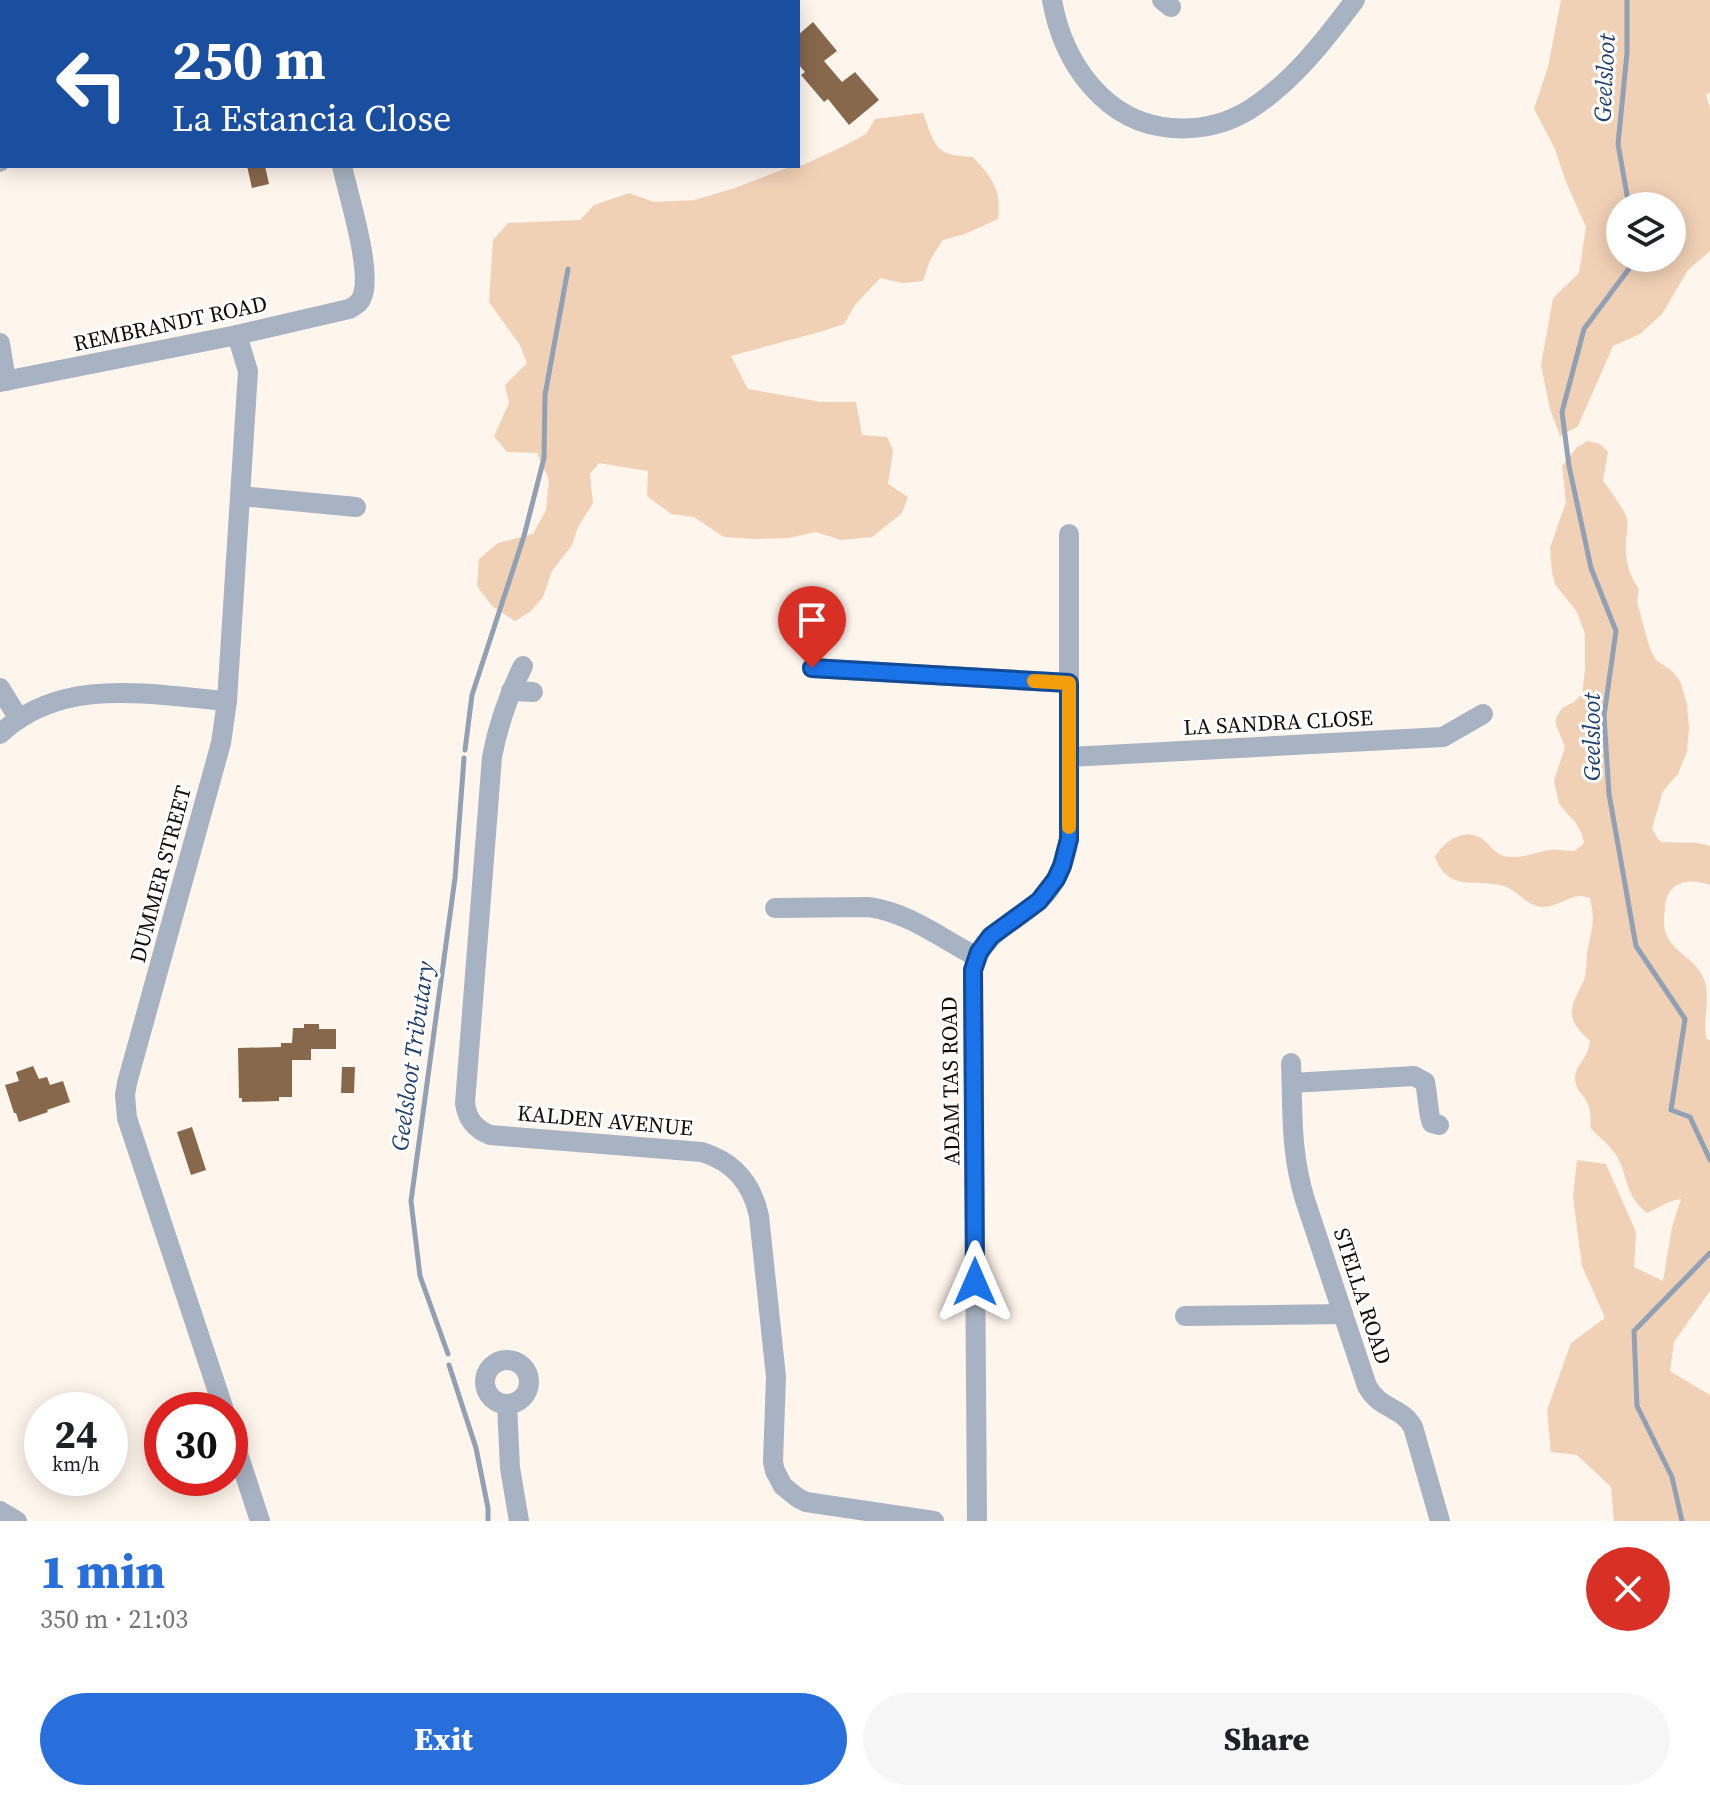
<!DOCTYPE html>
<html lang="en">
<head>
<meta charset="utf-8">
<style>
	:root { --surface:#fff; --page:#f6f6f6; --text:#202124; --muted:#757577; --accent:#286fdb }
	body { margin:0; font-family:"Source Serif 4",serif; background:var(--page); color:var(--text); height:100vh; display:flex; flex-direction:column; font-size:30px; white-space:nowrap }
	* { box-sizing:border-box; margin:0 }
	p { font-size:26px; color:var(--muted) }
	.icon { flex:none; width:44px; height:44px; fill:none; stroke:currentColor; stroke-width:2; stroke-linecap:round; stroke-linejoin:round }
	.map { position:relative; height:1521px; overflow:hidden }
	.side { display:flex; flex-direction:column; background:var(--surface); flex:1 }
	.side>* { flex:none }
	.top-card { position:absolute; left:0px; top:0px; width:800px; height:168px; box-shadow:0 4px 20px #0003; background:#1a4fa0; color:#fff; overflow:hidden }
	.controls { position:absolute; left:1606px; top:192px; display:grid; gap:16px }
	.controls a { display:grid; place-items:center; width:80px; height:80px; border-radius:50%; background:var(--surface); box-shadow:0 4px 20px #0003; font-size:40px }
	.speed { position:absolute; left:24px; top:1392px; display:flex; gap:16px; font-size:40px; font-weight:700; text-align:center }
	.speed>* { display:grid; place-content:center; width:104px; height:104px; border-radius:50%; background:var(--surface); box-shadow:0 4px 20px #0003; line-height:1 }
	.speed small { font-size:20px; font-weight:400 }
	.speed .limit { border:12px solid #d22; background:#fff; color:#111 }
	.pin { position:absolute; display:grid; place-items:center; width:68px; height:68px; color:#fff; margin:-82px -34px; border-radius:50% 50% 50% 0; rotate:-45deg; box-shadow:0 0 8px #0007 }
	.pin .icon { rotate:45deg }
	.me { position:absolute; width:88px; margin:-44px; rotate:0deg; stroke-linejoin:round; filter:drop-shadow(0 0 6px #0008) }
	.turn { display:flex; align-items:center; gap:28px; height:168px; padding:0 40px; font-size:36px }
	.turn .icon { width:104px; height:104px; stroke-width:2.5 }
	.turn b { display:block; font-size:56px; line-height:68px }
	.round { display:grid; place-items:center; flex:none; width:84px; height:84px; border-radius:42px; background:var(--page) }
	.summary { display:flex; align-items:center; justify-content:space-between; height:136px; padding:0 40px }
	h1 { font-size:48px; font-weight:800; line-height:60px; color:var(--accent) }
	.action { display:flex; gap:16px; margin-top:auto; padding:16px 40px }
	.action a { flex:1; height:92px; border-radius:48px; background:var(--accent); color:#fff; font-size:32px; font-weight:800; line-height:92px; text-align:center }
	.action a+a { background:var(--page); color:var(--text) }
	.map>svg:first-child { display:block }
	.green { fill:#f1d1b6; fill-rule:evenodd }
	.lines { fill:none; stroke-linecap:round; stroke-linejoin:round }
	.stream { stroke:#92a0b4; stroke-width:5 }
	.building { fill:#88684b }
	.minor { stroke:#a7b2c2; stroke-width:20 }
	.route-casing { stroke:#114b97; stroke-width:20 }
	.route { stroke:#1a73e8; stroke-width:14 }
	.slow { stroke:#f59e0b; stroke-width:14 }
	.labels { text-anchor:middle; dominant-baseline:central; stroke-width:6; stroke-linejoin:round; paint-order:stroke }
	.street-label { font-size:22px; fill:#110e0b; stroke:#fff }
	.water-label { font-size:24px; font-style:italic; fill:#203e6d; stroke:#fff }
</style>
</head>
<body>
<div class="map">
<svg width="1710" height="1521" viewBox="0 0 1710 1521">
	<rect width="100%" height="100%" fill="#fef5ec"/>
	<g class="green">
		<path d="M 1561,0 L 1710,0 L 1710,92 L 1706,95 L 1710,108 L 1710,251 L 1688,270 L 1662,314 L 1640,334 L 1613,346 L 1578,426 L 1560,436 L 1550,409 L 1541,365 L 1553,298 L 1579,273 L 1586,227 L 1566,182 L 1555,149 L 1534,109 L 1548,67 ZM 1672,206 L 1672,258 L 1620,258 L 1620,206 Z"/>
		<path d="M 923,113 C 936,148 934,155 973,157 C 992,178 1002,190 998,219 L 965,234 L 943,240 L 930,260 L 923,281 L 903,283 L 880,278 L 855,305 L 844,324 L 823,331 L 731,356 L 748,389 L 821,402 L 856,402 L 862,435 L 887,437 L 893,450 L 888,484 L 908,497 L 902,513 L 872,537 L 841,540 L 816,532 L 789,538 L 756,539 L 724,537 L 694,517 L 671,514 L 647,496 L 648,471 L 599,463 L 590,474 L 593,503 L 578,527 L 572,545 L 552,571 L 543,597 L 530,612 L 515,621 L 492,606 L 477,586 L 479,559 L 498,543 L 533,534 L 546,510 L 549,480 L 537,453 L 507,452 L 494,436 L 509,403 L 505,385 L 527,363 L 520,345 L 489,302 L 493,240 L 508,223 L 580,220 L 594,205 L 629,193 L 654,202 L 694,200 L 735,188 L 787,168 L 803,165 L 844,146 L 866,134 L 875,119 Z"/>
		<path d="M 1588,441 L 1600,444 L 1608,452 L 1603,481 C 1609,489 1626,511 1627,520 C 1628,526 1627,534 1626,540 C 1625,558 1628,574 1639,589 L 1637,602 L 1650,649 L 1656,660 L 1673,672 L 1680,681 L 1687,704 L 1689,728 L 1687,752 L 1678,774 L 1663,791 L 1652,828 L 1658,839 L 1662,842 L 1698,843 L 1710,846 L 1710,885 C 1687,877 1666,882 1665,909 C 1664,918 1663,926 1666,934 C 1674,954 1697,958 1705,982 C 1710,1000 1703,1019 1706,1038 L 1710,1041 L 1710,1291 L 1674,1342 L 1670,1371 L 1710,1395 L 1710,1521 L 1614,1521 L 1611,1487 L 1577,1455 L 1551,1452 L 1547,1410 L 1571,1343 L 1605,1318 L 1582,1266 L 1573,1197 L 1577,1160 L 1606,1164 L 1636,1232 L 1634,1267 L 1663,1281 L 1672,1227 L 1681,1199 C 1669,1200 1659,1208 1647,1213 C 1622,1194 1629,1170 1613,1151 C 1607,1142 1597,1136 1591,1128 C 1590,1121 1591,1113 1589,1107 C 1586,1096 1575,1091 1575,1078 C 1576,1064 1588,1059 1590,1041 C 1585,1036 1577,1029 1574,1022 C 1567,1006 1579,993 1584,980 C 1587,972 1586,963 1587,954 C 1591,929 1596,925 1590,898 C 1570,891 1562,907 1542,907 C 1527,906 1518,891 1504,886 C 1476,878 1448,893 1435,857 C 1443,843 1460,830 1476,836 C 1492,841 1491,857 1513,857 C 1525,858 1537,851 1550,850 C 1558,849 1567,851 1575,851 L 1584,843 L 1581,832 L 1575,822 L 1559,804 L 1554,781 L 1565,747 L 1556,725 L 1556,718 L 1562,708 L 1574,702 L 1582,694 L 1585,670 L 1585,634 L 1577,612 L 1555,584 L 1552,572 L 1550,548 L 1566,502 L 1562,466 L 1577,447 Z"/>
	</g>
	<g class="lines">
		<g class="stream">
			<path d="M 1627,0 L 1627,53 L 1618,144 L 1629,206"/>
			<path d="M 1637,258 L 1584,329 L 1562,412 L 1569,466 L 1591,568 L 1616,631 L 1604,716 L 1609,794 L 1636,946 L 1685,1019 L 1671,1110 L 1690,1117 L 1710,1160"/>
			<path d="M 465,750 L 472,695 L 524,536 L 544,458 L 545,395 L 568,269"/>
			<path d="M 448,1354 L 420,1276 L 411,1201 L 455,878 L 464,758"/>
			<path d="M 449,1365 L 476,1448 L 488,1508 L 488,1521"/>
			<path d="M 1682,1521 L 1672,1477 L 1637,1406 L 1634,1331 L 1710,1253"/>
		</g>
	</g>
	<g class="building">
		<path d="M 813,22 L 837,51 L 824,61 L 842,82 L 855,72 L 879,100 L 849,125 L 828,99 L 824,102 L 801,75 L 805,72 L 798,64 L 798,35 Z"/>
		<path d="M 247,166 L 265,166 L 269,184 L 252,188 Z"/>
		<path d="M 304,1024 L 319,1024 L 319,1029 L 336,1029 L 336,1049 L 311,1049 L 311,1060 L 292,1060 L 292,1097 L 279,1097 L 279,1101 L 242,1102 L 242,1098 L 239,1098 L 238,1048 L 281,1047 L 281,1043 L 292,1043 L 293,1028 L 304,1028 Z"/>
		<path d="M 33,1066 L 39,1079 L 47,1077 L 50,1085 L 63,1081 L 70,1102 L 47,1110 L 48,1112 L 19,1122 L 16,1113 L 14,1113 L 5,1085 L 19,1081 L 16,1072 Z"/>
		<path d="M 342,1067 L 355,1067 L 354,1093 L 341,1093 Z"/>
		<path d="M 192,1127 L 206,1170 L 191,1175 L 177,1132 Z"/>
	</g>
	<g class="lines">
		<g class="minor">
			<path d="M 305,0 L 305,2"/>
			<path d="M 1052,0 C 1063,63 1105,123 1172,128 C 1199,130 1226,124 1249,110 C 1292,83 1325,40 1355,0"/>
			<path d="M 1162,0 L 1171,7"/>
			<path d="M 776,2 L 784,0"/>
			<path d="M 0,162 L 2,159"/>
			<path d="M 0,343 L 6,381"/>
			<path d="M 0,382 L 237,335 L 349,309 C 355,306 360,303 362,297 C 373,272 348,194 342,166"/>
			<path d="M 240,496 L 356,507"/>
			<path d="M 523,666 C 508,696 498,725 492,757 L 465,1103 C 467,1119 475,1129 490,1135 L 702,1152 C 734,1162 752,1183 759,1216 L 776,1377 L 773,1462 L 775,1471 L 783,1486 L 798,1498 L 806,1502 L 934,1521"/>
			<path d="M 812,668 L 1069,683"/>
			<path d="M 0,688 L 19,719"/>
			<path d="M 511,691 L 533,692"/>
			<path d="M 0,734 C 62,675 151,695 227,701"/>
			<path d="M 1069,757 L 1443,737 L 1483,714"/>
			<path d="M 775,908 L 868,907 C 908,912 942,939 977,957"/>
			<path d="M 1291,1063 C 1293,1113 1290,1150 1305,1200 L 1367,1386 C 1380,1410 1401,1406 1413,1427 L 1440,1521"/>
			<path d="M 1292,1083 L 1414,1076 L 1425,1082 C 1427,1090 1429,1119 1432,1123 C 1434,1124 1437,1124 1439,1125"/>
			<path d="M 1185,1316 L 1343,1314"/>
			<circle cx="507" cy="1382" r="22"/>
			<path d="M 507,1404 L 510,1468 L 519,1521"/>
			<path d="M 224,1410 L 127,1118 L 125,1095 L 127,1083 L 221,743 L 227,701 L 248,371 L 237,335"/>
			<path d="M 230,1429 L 260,1521"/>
			<path d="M 0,1511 L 17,1521"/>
			<path d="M 977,1521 L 973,970 C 983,931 1014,924 1040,900 C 1057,884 1065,862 1069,839 L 1069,534"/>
		</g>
	</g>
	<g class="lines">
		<defs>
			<path id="route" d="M 812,668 L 1069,683 L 1069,839 L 1062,866 L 1056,879 L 1039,901 L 991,936 L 979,952 L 973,970 L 975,1282"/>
		</defs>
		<use href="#route" class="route-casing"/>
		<use href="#route" class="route"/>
		<path class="slow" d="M 1034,681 L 1069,683 L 1069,827"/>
	</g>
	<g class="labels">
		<g class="street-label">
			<text transform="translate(170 323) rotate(-12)">REMBRANDT ROAD</text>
			<text transform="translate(1278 722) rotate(-3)">LA SANDRA CLOSE</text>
			<text transform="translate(160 874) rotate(-75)">DUMMER STREET</text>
			<text transform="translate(950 1081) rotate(-91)">ADAM TAS ROAD</text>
			<text transform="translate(605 1120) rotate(5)">KALDEN AVENUE</text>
			<text transform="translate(1363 1296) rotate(72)">STELLA ROAD</text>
		</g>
		<g class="water-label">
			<text transform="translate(1604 78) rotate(-87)">Geelsloot</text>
			<text transform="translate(1591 737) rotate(-90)">Geelsloot</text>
			<text transform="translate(412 1056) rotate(-82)">Geelsloot Tributary</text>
		</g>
	</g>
</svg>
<div class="controls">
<a><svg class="icon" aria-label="layers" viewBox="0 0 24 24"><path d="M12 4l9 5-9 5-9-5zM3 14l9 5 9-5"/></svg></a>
</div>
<div class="speed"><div>24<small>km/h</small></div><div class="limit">30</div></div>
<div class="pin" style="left:812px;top:668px;background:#d93025"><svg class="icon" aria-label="arrive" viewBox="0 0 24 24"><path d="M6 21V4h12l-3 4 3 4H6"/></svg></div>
<svg class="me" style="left:975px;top:1282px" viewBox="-20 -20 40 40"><path d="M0-17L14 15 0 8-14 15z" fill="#1a73e8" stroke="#fff" stroke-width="4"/></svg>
<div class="top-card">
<div class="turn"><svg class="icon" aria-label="left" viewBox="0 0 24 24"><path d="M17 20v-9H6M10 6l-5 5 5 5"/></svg><div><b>250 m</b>La Estancia Close</div></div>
</div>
</div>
<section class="side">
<div class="summary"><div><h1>1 min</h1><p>350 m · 21:03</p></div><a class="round" style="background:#d93025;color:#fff"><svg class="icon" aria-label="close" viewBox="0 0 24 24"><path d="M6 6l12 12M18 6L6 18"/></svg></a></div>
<div class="action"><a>Exit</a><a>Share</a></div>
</section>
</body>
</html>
